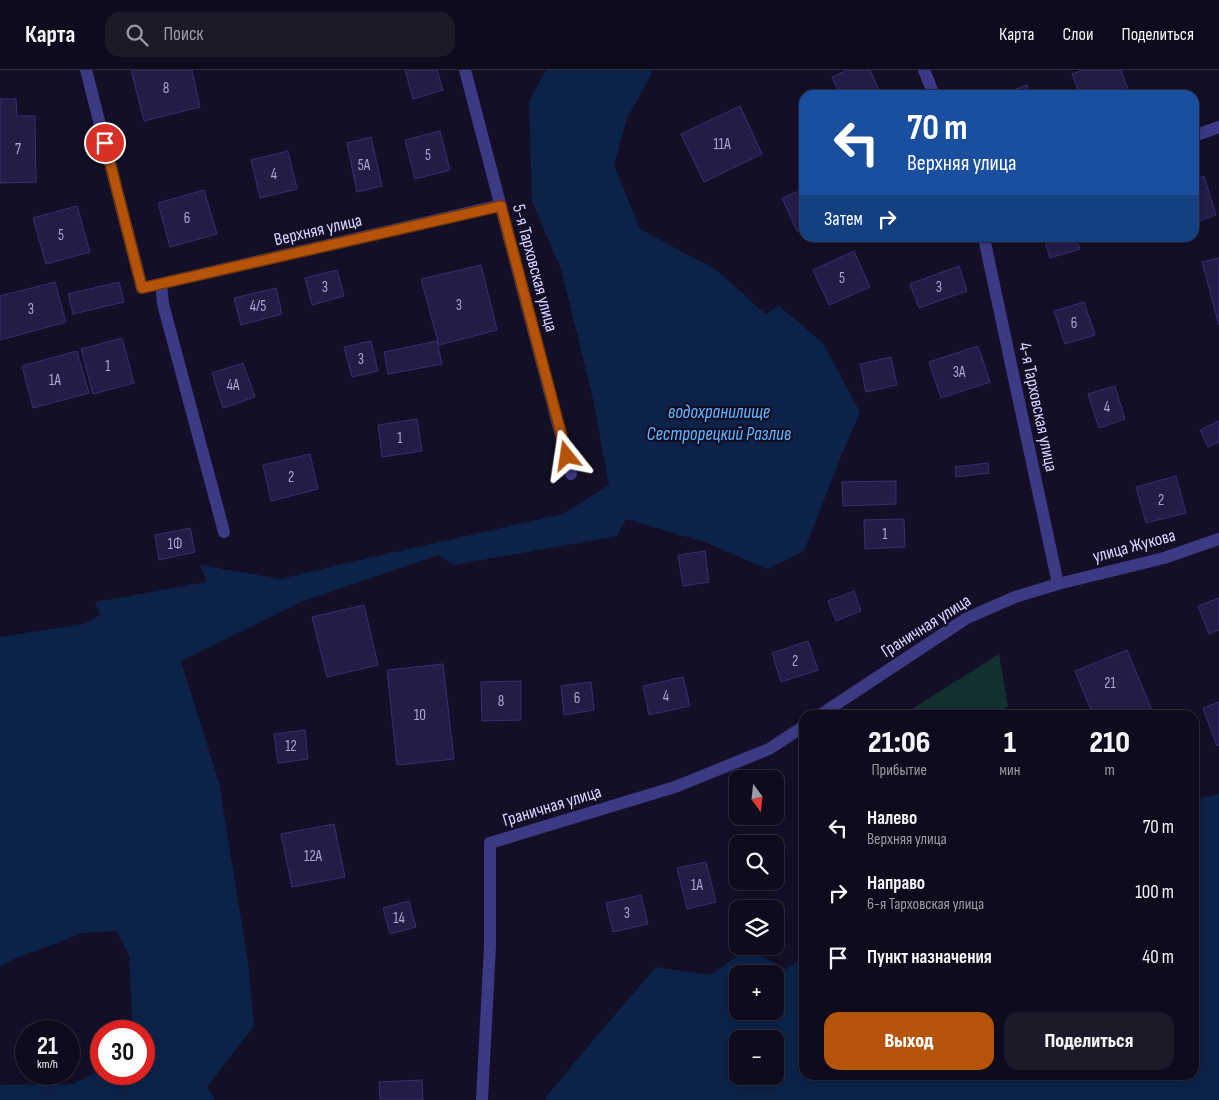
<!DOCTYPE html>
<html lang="ru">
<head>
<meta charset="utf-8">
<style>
	:root { --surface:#0e0b1c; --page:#1c1929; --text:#f1f3f6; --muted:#9b9ba3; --line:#2e2b3b; --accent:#b45309 }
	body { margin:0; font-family:"Sofia Sans Condensed",sans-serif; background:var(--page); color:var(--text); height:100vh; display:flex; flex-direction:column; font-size:19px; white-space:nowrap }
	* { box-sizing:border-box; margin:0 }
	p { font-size:16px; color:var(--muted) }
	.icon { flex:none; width:28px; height:28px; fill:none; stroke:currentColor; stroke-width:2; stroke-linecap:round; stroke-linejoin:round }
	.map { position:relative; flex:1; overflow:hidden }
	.side { position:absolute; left:799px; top:640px; width:400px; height:370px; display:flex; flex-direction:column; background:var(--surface); border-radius:15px; box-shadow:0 2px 8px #0003,0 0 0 1px var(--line) }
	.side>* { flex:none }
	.banner { position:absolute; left:799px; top:20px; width:400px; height:152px; border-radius:15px; box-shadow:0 2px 8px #0003,0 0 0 1px var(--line); background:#1a4fa0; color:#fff; overflow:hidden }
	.needle { width:32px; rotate:165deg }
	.fabs { position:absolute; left:729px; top:700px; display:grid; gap:10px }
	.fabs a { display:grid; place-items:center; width:55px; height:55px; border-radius:10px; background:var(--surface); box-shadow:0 2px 8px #0003,0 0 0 1px var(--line); font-size:25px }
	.speed { position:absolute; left:15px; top:950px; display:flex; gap:10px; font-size:25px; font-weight:700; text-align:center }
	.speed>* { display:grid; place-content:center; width:65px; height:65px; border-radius:50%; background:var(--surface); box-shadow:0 2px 8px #0003,0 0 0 1px var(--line); line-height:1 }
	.speed small { font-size:12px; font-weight:400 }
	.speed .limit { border:8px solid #d22; background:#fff; color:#111 }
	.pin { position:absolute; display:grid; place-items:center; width:42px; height:42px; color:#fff; margin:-21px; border:2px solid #fff; border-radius:50%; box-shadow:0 1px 5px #0007 }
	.me { position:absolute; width:55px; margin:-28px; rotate:345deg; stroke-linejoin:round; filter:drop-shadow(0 0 4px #0008) }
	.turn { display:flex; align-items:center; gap:18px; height:105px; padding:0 25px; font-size:22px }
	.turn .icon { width:65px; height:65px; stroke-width:2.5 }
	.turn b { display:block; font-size:35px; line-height:42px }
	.then { display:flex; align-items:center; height:48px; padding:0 25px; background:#0003; gap:10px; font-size:19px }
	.eta { display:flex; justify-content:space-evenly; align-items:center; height:85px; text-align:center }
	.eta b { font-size:30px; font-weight:800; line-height:35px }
	.button { display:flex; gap:10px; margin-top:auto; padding:10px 25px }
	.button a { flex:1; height:58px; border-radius:15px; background:var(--accent); color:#fff; font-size:20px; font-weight:800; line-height:58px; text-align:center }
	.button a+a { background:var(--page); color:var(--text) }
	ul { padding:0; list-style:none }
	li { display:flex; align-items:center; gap:15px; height:65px; padding:0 25px }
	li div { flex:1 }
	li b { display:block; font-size:19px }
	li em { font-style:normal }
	header { display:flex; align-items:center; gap:30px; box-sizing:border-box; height:70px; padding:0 25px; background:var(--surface); border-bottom:1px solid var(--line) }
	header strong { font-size:24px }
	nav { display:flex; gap:28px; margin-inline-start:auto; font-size:18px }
	.search { width:350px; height:45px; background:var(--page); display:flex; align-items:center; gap:12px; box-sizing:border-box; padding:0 18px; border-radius:15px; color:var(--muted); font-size:19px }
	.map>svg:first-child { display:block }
	.green { fill:#12302f }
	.water { fill:#0c2248; fill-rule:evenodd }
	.building { fill:#241b47; stroke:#3b2d73 }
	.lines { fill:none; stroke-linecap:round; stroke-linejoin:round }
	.lane { stroke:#3d3a85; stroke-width:12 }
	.street { stroke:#3d3a85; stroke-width:12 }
	.route-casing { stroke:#753606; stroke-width:12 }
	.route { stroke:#b45309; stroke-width:9 }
	.labels { text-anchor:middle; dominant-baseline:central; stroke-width:4.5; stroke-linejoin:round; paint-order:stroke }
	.number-label { font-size:15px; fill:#aca6d1 }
	.street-label { font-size:18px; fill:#d9d4ff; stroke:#130f26 }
	.water-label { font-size:19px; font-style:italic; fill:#62b6ff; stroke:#130f26 }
</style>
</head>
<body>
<header>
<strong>Карта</strong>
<div class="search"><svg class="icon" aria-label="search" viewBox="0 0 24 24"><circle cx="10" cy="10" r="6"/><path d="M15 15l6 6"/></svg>Поиск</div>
<nav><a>Карта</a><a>Слои</a><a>Поделиться</a></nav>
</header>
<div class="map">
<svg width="1219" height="1030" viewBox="0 0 1219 1030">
	<rect width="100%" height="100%" fill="#130f26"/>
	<path class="green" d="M 999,584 L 1008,636 L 994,645 L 904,644 Z"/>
	<g class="water">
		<path d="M 546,0 L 652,0 L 650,7 L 627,48 L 614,95 L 640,159 L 718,201 L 765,244 L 779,236 L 823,273 L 860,342 L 842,384 L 804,481 L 767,499 L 707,473 L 626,449 L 617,466 L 454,495 L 438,485 L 301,532 L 181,591 L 219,713 L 248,892 L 254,956 L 207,1017 L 215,1030 L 0,1030 L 0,1015 L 73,1014 L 101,1000 L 101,1004 L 144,1004 L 144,985 L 148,976 L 144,972 L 144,961 L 134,961 L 133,960 L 129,886 L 117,861 L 83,863 L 14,889 L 0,897 L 0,567 L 84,554 L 100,545 L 95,532 L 207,512 L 200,495 L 280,509 L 360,490 L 563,444 L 609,415 L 593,329 L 561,199 L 532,132 L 529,31 Z"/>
		<path d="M 1194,719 L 1198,729 L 1219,724 L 1219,1030 L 545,1030 L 547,1026 L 594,969 L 656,897 L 710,905 L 748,879 L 786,899 L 804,887 L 804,1005 L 1194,1005 ZM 738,904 L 775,904 L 775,941 L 738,941 ZM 738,969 L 775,969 L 775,1006 L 738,1006 Z"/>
	</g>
	<g class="building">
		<path d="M 131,0 L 192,0 L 200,37 L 144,51 Z"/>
		<path d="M 405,0 L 437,0 L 443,20 L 413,29 Z"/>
		<path d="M 847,0 L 870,0 L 881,25 L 840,25 L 832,7 Z"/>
		<path d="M 1083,0 L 1121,0 L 1130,25 L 1080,25 L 1072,4 Z"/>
		<path d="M 1027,15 L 1030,25 L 1000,25 Z"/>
		<path d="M 0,29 L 16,29 L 17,46 L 35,46 L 36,112 L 0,113 Z"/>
		<path d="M 740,36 L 762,84 L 704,112 L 681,64 Z"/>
		<path d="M 440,61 L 450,100 L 415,109 L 405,70 Z"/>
		<path d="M 371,67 L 382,116 L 357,122 L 347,73 Z"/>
		<path d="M 288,81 L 297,119 L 260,128 L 251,90 Z"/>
		<path d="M 1204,106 L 1216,145 L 1194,153 L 1194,110 Z"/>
		<path d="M 804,119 L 804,158 L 797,161 L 782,128 Z"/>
		<path d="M 204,120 L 217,164 L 170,177 L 158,133 Z"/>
		<path d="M 77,136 L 90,182 L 46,194 L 33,148 Z"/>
		<path d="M 1044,168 L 1076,168 L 1080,179 L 1050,188 Z"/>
		<path d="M 854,181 L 870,217 L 829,235 L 813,200 Z"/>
		<path d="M 1219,188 L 1219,255 L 1202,192 Z"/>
		<path d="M 481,195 L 497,260 L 439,275 L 421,209 Z"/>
		<path d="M 959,196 L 967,221 L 919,238 L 910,214 Z"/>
		<path d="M 337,200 L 344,226 L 312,235 L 305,208 Z"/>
		<path d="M 55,212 L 66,252 L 0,270 L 0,226 Z"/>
		<path d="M 119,212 L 124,232 L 73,244 L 68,224 Z"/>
		<path d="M 276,218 L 282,244 L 241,255 L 234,228 Z"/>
		<path d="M 1084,232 L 1095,265 L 1065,274 L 1054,241 Z"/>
		<path d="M 122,268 L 134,313 L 93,324 L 81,279 Z"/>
		<path d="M 371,271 L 378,301 L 352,307 L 344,277 Z"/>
		<path d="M 437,271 L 442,294 L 388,304 L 384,282 Z"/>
		<path d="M 978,276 L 990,312 L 941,328 L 929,292 Z"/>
		<path d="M 77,281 L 89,323 L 33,338 L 22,296 Z"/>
		<path d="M 891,287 L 897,315 L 866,322 L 860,294 Z"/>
		<path d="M 243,293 L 255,327 L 223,338 L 212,303 Z"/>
		<path d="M 1115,316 L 1125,349 L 1099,358 L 1088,324 Z"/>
		<path d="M 417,349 L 422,381 L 382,387 L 378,355 Z"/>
		<path d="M 1219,351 L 1219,372 L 1208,377 L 1200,360 Z"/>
		<path d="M 310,384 L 318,419 L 271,431 L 263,395 Z"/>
		<path d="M 988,393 L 989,403 L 956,407 L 955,397 Z"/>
		<path d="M 1176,406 L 1186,443 L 1146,453 L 1136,417 Z"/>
		<path d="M 896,411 L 896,434 L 843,436 L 842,412 Z"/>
		<path d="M 904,449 L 905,477 L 865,479 L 864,450 Z"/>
		<path d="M 190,458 L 195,482 L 159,490 L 155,465 Z"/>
		<path d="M 705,481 L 709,512 L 683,516 L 678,485 Z"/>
		<path d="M 854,521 L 861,541 L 836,551 L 828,531 Z"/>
		<path d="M 1219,528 L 1219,560 L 1209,564 L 1198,536 Z"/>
		<path d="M 364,535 L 378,595 L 327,607 L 312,547 Z"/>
		<path d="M 808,571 L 818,600 L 781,612 L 772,583 Z"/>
		<path d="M 1127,580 L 1154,645 L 1093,645 L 1075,601 Z"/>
		<path d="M 443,594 L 454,689 L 397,695 L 387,600 Z"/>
		<path d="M 683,607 L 690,636 L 649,645 L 643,616 Z"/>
		<path d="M 521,611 L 521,650 L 482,651 L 481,612 Z"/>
		<path d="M 591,612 L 594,640 L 564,645 L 561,616 Z"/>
		<path d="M 1219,632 L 1219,675 L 1217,676 L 1203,638 Z"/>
		<path d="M 305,660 L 308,689 L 278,693 L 274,664 Z"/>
		<path d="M 334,754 L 345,807 L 292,817 L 281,764 Z"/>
		<path d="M 706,792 L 716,832 L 687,839 L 677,798 Z"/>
		<path d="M 641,825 L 648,854 L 613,862 L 606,833 Z"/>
		<path d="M 409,831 L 416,857 L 390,864 L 383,838 Z"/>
		<path d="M 422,1010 L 423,1030 L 380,1030 L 379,1012 Z"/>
	</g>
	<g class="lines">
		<path class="lane" d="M 161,214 L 163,234 L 224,462"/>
		<g class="street">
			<path d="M 86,0 L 142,218 L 501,135"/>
			<path d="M 465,0 L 571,404"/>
			<path d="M 924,0 L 934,25"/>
			<path d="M 1194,66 L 1219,57"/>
			<path d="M 984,168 L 1058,514"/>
			<path d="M 820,645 L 967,548 L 1015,527 L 1058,514 L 1164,488 L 1219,469"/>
			<path d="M 482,1030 L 490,876 L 490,773 L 675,717 L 769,679 L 804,656"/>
		</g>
	</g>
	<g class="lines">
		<defs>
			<path id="route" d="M 105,73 L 142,218 L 501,136 L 567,386"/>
		</defs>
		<use href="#route" class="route-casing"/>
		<use href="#route" class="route"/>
	</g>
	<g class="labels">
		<g class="number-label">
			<text x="166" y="18">8</text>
			<text x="722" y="74">11А</text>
			<text x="18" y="79">7</text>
			<text x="428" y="85">5</text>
			<text x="364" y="95">5А</text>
			<text x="274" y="104">4</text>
			<text x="187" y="148">6</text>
			<text x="61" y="165">5</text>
			<text x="842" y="208">5</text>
			<text x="325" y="217">3</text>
			<text x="939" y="217">3</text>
			<text x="459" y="235">3</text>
			<text x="258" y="236">4/5</text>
			<text x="31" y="239">3</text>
			<text x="1074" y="253">6</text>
			<text x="361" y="289">3</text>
			<text x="108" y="296">1</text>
			<text x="959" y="302">3А</text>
			<text x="55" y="310">1А</text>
			<text x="233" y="315">4А</text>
			<text x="1107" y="337">4</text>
			<text x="400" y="368">1</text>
			<text x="291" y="407">2</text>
			<text x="1161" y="430">2</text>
			<text x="885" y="464">1</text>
			<text x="175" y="474">1Ф</text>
			<text x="795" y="591">2</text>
			<text x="1110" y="613">21</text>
			<text x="666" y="626">4</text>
			<text x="577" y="628">6</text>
			<text x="501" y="631">8</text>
			<text x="420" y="645">10</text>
			<text x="291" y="676">12</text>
			<text x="313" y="786">12А</text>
			<text x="697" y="815">1А</text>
			<text x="627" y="843">3</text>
			<text x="399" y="848">14</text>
		</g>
		<g class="street-label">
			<text transform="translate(318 160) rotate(-13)">Верхняя улица</text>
			<text transform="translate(535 198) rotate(75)">5-я Тарховская улица</text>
			<text transform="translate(1038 337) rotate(78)">4-я Тарховская улица</text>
			<text transform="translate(1134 476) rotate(-15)">улица Жукова</text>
			<text transform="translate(926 556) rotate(-32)">Граничная улица</text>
			<text transform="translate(552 736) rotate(-17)">Граничная улица</text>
		</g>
		<g class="water-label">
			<text x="719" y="342">водохранилище<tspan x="719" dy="22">Сестрорецкий Разлив</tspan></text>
		</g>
	</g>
</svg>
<div class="fabs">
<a><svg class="needle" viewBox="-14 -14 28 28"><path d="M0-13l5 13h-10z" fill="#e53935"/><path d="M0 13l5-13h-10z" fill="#9b9ba3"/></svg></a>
<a><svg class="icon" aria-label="search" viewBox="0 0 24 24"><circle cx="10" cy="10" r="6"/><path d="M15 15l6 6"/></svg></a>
<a><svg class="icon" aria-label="layers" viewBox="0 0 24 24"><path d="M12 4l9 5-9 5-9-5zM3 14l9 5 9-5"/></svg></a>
<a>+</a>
<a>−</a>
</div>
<div class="speed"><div>21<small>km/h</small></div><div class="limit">30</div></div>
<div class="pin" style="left:105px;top:73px;background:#d93025"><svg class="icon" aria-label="arrive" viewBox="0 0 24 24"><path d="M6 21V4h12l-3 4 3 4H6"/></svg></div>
<svg class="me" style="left:567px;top:386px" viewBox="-20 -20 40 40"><path d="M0-17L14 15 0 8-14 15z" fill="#b45309" stroke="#fff" stroke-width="4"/></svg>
<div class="banner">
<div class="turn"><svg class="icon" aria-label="left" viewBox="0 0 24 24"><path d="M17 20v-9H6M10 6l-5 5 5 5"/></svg><div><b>70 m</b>Верхняя улица</div></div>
<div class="then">Затем<svg class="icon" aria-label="right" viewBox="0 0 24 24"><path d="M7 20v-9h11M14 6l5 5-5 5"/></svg></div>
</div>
<section class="side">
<div class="eta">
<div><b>21:06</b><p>Прибытие</p></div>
<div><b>1</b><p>мин</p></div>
<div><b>210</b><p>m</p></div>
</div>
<ul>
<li><svg class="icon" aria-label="left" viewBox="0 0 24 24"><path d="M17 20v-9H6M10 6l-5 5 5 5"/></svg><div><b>Налево</b><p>Верхняя улица</p></div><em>70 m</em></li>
<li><svg class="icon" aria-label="right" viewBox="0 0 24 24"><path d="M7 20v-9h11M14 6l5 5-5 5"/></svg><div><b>Направо</b><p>6-я Тарховская улица</p></div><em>100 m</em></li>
<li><svg class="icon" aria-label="arrive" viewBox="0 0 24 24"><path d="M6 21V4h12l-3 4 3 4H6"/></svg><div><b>Пункт назначения</b></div><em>40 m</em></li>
</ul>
<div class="button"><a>Выход</a><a>Поделиться</a></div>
</section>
</div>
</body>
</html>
